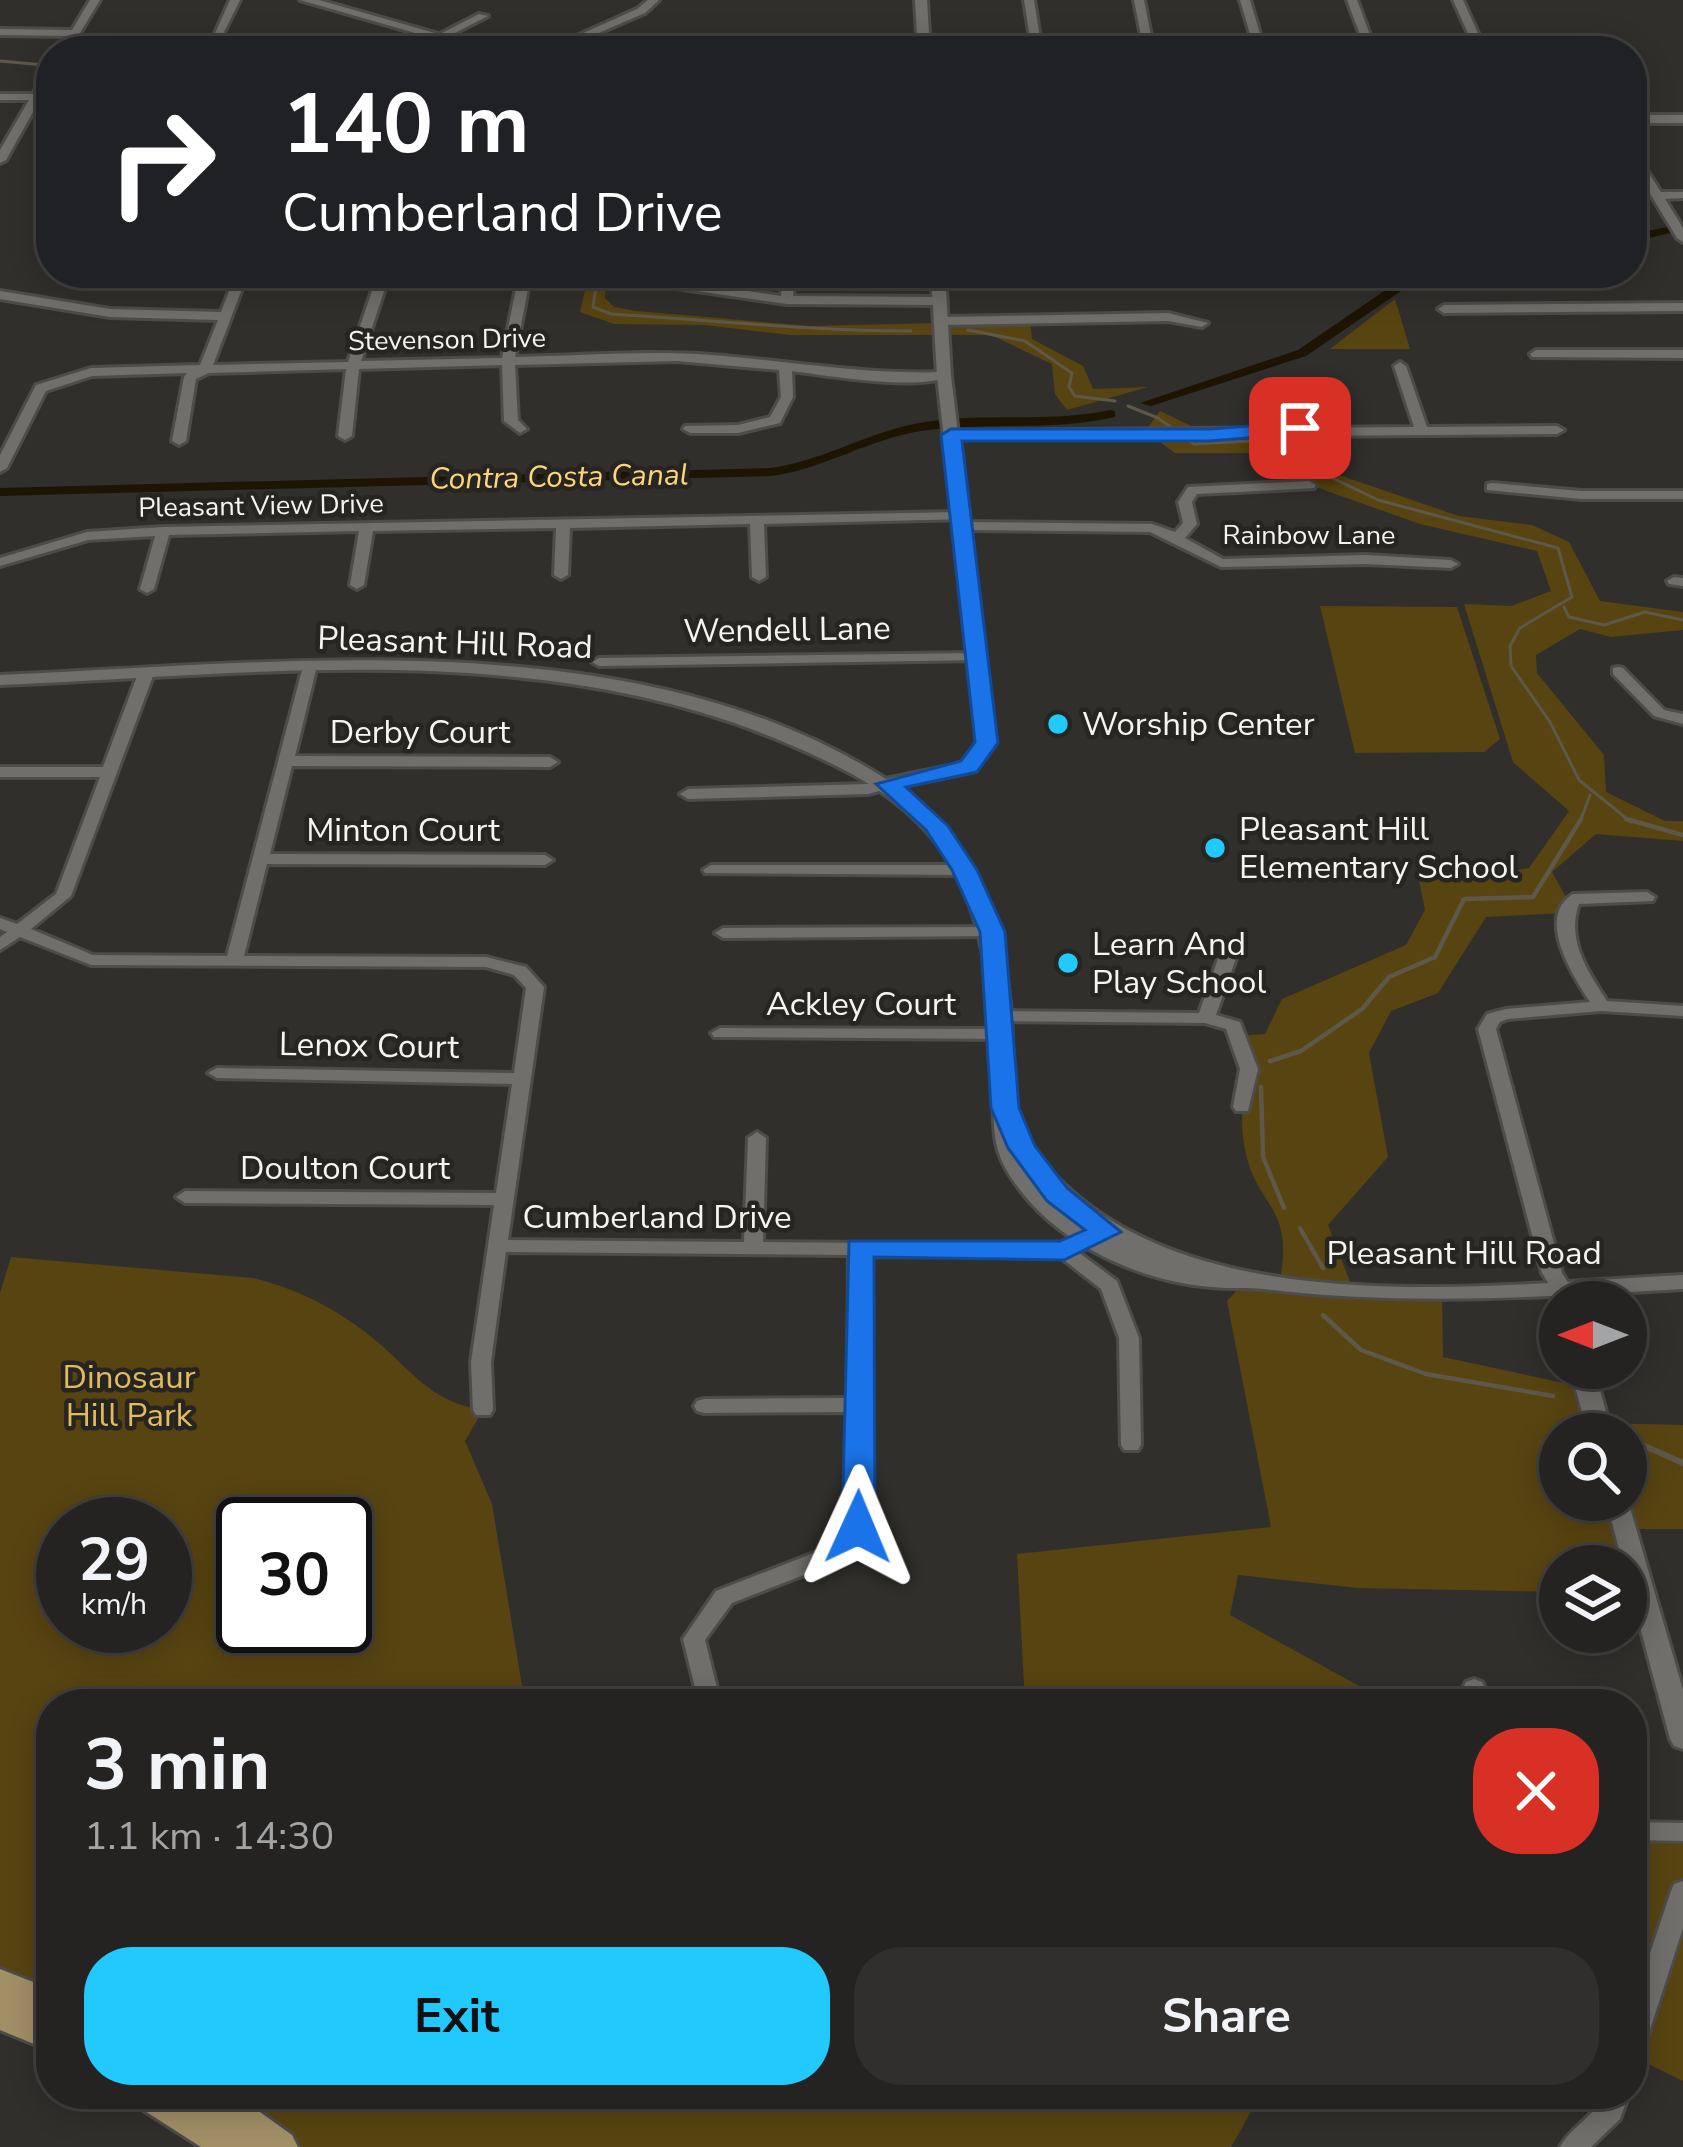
<!DOCTYPE html>
<html lang="en">
<head>
<meta charset="utf-8">
<style>
	:root { --surface:#242321; --page:#302f2e; --text:#f1f3f6; --muted:#a3a4a5; --line:#41403f; --accent:#21c9fd }
	body { margin:0; font-family:"Nunito Sans",sans-serif; background:var(--page); color:var(--text); height:100vh; display:flex; flex-direction:column; font-size:45px; white-space:nowrap }
	* { box-sizing:border-box; margin:0 }
	p { font-size:39px; color:var(--muted) }
	.icon { flex:none; width:66px; height:66px; fill:none; stroke:currentColor; stroke-width:2; stroke-linecap:round; stroke-linejoin:round }
	.map { position:relative; flex:1; overflow:hidden }
	.side { position:absolute; left:36px; top:1689px; width:1611px; height:420px; display:flex; flex-direction:column; background:var(--surface); border-radius:48px; box-shadow:0 6px 30px #0003,0 0 0 3px var(--line) }
	.side>* { flex:none }
	.guide { position:absolute; left:36px; top:36px; width:1611px; height:252px; border-radius:48px; box-shadow:0 6px 30px #0003,0 0 0 3px var(--line); background:#202124; color:#fff; overflow:hidden }
	.needle { width:78px; rotate:270deg }
	.controls { position:absolute; left:1539px; top:1281px; display:grid; gap:24px }
	.controls a { display:grid; place-items:center; width:108px; height:108px; border-radius:50%; background:var(--surface); box-shadow:0 6px 30px #0003,0 0 0 3px var(--line); font-size:60px }
	.speed { position:absolute; left:36px; top:1497px; display:flex; gap:24px; font-size:60px; font-weight:700; text-align:center }
	.speed>* { display:grid; place-content:center; width:156px; height:156px; border-radius:50%; background:var(--surface); box-shadow:0 6px 30px #0003,0 0 0 3px var(--line); line-height:1 }
	.speed small { font-size:30px; font-weight:400 }
	.speed .limit { border:6px solid #111; border-radius:18px; background:#fff; color:#111 }
	.pin { position:absolute; display:grid; place-items:center; width:102px; height:102px; color:#fff; margin:-51px; border-radius:24px; box-shadow:0 6px 18px #0006 }
	.me { position:absolute; width:132px; margin:-66px; rotate:1deg; stroke-linejoin:round; filter:drop-shadow(0 0 9px #0008) }
	.turn { display:flex; align-items:center; gap:42px; height:252px; padding:0 48px; font-size:54px }
	.turn .icon { width:156px; height:156px; stroke-width:2.5 }
	.turn b { display:block; font-size:84px; line-height:102px }
	.round { display:grid; place-items:center; flex:none; width:126px; height:126px; border-radius:48px; background:var(--page) }
	.headline { display:flex; align-items:center; justify-content:space-between; height:204px; padding:0 48px }
	h1 { font-size:72px; font-weight:700; line-height:90px }
	.cta { display:flex; gap:24px; margin-top:auto; padding:24px 48px }
	.cta a { flex:1; height:138px; border-radius:48px; background:var(--accent); color:#111; font-size:48px; font-weight:700; line-height:138px; text-align:center }
	.cta a+a { background:var(--page); color:var(--text) }
	.map>svg:first-child { display:block }
	.green { fill:#584411; fill-rule:evenodd }
	.lines { fill:none; stroke-linecap:round; stroke-linejoin:round }
	.stream-far2 { stroke:#5e584a; stroke-width:3 }
	.stream-far1 { stroke:#5e584a; stroke-width:4.5 }
	.stream { stroke:#5e584a; stroke-width:6 }
	.canal { fill:#1d1502; fill-rule:evenodd }
	.minor-casing { stroke:#4d4c49; stroke-width:6 }
	.tertiary-casing { stroke:#4d4c49; stroke-width:6 }
	.primary-casing { stroke:#4d4c49; stroke-width:6 }
	.minor { fill:#706f6b; fill-rule:evenodd }
	.tertiary { fill:#706f6b; fill-rule:evenodd }
	.primary { fill:#a18f66; fill-rule:evenodd }
	.route { fill:#1a73e8; stroke:#114b97; stroke-width:3 }
	.poi-dot { fill:#21c9fd; stroke:#272522; stroke-width:4.5 }
	.labels { text-anchor:middle; dominant-baseline:central; stroke-width:9; stroke-linejoin:round; paint-order:stroke }
	.far-street-label { font-size:27px; fill:#f5f4f1; stroke:#272522 }
	.far-water-label { font-size:30px; font-style:italic; fill:#fed677; stroke:#272522 }
	.street-label { font-size:33px; fill:#f5f4f1; stroke:#272522 }
	.poi-label { font-size:33px; fill:#f5f4f1; stroke:#272522; text-anchor:start }
	.park-label { font-size:33px; fill:#e2bb5b; stroke:#272522 }
</style>
</head>
<body>
<div class="map">
<svg width="1683" height="2147" viewBox="0 0 1683 2147">
	<rect width="100%" height="100%" fill="#302f2c"/>
	<g class="green">
		<path d="M 589,273 L 607,273 L 605,298 L 614,307 L 637,311 L 809,326 L 1030,321 L 1032,339 L 1083,366 L 1093,389 L 1148,387 L 1067,410 L 1055,394 L 1052,364 L 991,335 L 790,335 L 704,325 L 614,324 L 580,312 Z"/>
		<path d="M 1395,299 L 1410,349 L 1330,349 Z"/>
		<path d="M 1160,411 L 1210,435 L 1301,428 L 1330,472 L 1459,516 L 1532,525 L 1569,542 L 1600,601 L 1683,612 L 1683,630 L 1611,637 L 1580,629 L 1536,655 L 1537,673 L 1604,755 L 1606,792 L 1665,821 L 1683,821 L 1683,841 L 1596,834 L 1552,872 L 1566,897 L 1565,913 L 1486,917 L 1438,993 L 1391,1011 L 1369,1053 L 1388,1157 L 1328,1225 L 1354,1292 L 1442,1290 L 1443,1357 L 1587,1388 L 1597,1423 L 1683,1425 L 1683,1529 L 1626,1529 L 1643,1590 L 1626,1591 L 1626,1566 L 1560,1566 L 1560,1592 L 1358,1588 L 1238,1575 L 1230,1615 L 1392,1704 L 1025,1704 L 1017,1554 L 1271,1527 L 1227,1301 L 1246,1280 L 1279,1284 C 1296,1204 1256,1209 1245,1149 C 1236,1107 1252,1081 1237,1036 L 1265,1034 L 1282,999 L 1406,945 L 1425,910 L 1418,875 L 1489,875 L 1529,868 L 1569,811 L 1513,762 L 1464,604 L 1511,606 L 1551,591 L 1537,551 L 1420,524 L 1310,485 L 1264,453 L 1175,453 L 1145,431 ZM 1560,1434 L 1626,1434 L 1626,1500 L 1560,1500 Z"/>
		<path d="M 1320,606 L 1457,607 L 1500,739 L 1484,752 L 1355,753 Z"/>
		<path d="M 11,1257 L 253,1278 C 295,1288 335,1308 369,1335 C 411,1368 428,1402 483,1410 L 465,1441 L 492,1504 L 525,1704 L 51,1704 L 51,2006 L 0,1984 L 0,1293 ZM 63,1524 L 165,1524 L 165,1626 L 63,1626 ZM 243,1524 L 345,1524 L 345,1626 L 243,1626 Z"/>
		<path d="M 1632,1831 L 1683,1832 L 1683,2081 L 1632,2056 L 1656,1967 L 1632,1966 Z"/>
		<path d="M 205,2094 L 1261,2094 L 1231,2147 L 278,2147 Z"/>
	</g>
	<g class="lines">
		<g class="stream-far2">
			<path d="M 0,61 L 44,65"/>
			<path d="M 598,273 L 593,307 L 611,314 C 712,320 810,331 911,331"/>
			<path d="M 968,330 L 1025,341 L 1072,373 L 1069,387 L 1075,396 L 1115,401"/>
			<path d="M 1128,406 L 1158,418 L 1194,444 L 1249,441 L 1299,451 L 1316,470 L 1378,500 L 1558,548 L 1572,597 L 1520,628 L 1510,646 L 1511,666 L 1550,722 L 1579,780 L 1631,822"/>
			<path d="M 1564,607 L 1569,617 L 1604,625 L 1645,612 L 1683,620"/>
			<path d="M 1580,822 L 1590,795"/>
		</g>
		<g class="stream-far1">
			<path d="M 1626,819 L 1683,835"/>
			<path d="M 1270,1061 L 1301,1051 L 1362,1009 L 1389,977 L 1435,957 L 1464,899 L 1533,897 L 1581,819"/>
			<path d="M 1261,1087 L 1263,1157 L 1284,1208"/>
			<path d="M 1300,1228 L 1323,1268"/>
			<path d="M 1323,1315 L 1361,1350 L 1426,1374 L 1553,1396"/>
		</g>
		<path class="stream" d="M 1631,1440 L 1683,1463"/>
		<g class="canal">
			<path d="M 1683,224 L 1683,230 L 1632,242 L 1632,234 Z"/>
			<path d="M 1444,273 L 1465,273 L 1401,291 L 1306,356 L 1151,406 L 1140,403 L 1298,350 L 1393,285 Z"/>
			<path d="M 1110,410 L 1115,411 L 1115,417 C 1050,432 986,421 921,431 C 869,439 824,469 771,476 L 0,496 L 0,488 L 771,468 C 821,461 865,434 914,424 C 979,411 1045,424 1110,410 Z"/>
		</g>
		<defs>
			<g id="minor">
				<path d="M 90,0 L 100,0 L 69,51 L 59,51 L 68,36 L 0,35 L 0,29 L 72,30 Z"/>
				<path d="M 230,0 L 240,0 L 221,38 L 283,51 L 260,51 L 219,44 L 215,51 L 207,51 Z"/>
				<path d="M 648,0 L 659,0 L 645,13 L 557,51 L 543,51 L 637,9 Z"/>
				<path d="M 1024,0 L 1034,0 L 1042,51 L 1032,51 Z"/>
				<path d="M 1134,0 L 1144,0 L 1154,51 L 1144,51 Z"/>
				<path d="M 1240,0 L 1250,0 L 1265,51 L 1255,51 Z"/>
				<path d="M 1347,0 L 1357,0 L 1376,51 L 1366,51 Z"/>
				<path d="M 1453,0 L 1463,0 L 1486,51 L 1476,51 Z"/>
				<path d="M 479,14 L 488,16 L 445,38 L 436,36 Z"/>
				<path d="M 51,68 L 51,80 L 6,160 L 0,163 L 0,150 L 29,100 L 0,100 L 0,94 L 33,94 L 47,69 Z"/>
				<path d="M 1632,152 L 1636,153 L 1661,192 L 1683,192 L 1683,198 L 1665,199 L 1683,228 L 1683,242 L 1677,238 L 1632,164 Z"/>
				<path d="M 236,273 L 248,273 L 213,365 L 348,362 L 378,273 L 390,273 L 361,361 L 502,358 L 519,273 L 531,273 L 515,357 C 580,356 646,350 711,355 C 790,361 865,375 944,372 L 950,376 C 918,391 830,376 792,371 L 793,397 L 780,423 L 738,433 L 690,433 L 683,429 L 685,426 L 738,425 L 770,417 L 781,397 L 779,370 L 677,361 L 515,365 L 518,420 L 527,429 L 520,433 L 504,421 L 502,365 L 359,369 L 352,436 L 345,440 L 338,436 L 346,369 L 209,373 L 196,379 L 186,441 L 179,445 L 172,441 L 184,377 L 187,373 L 92,376 L 46,391 L 7,468 L 0,472 L 0,455 L 36,385 L 91,368 L 200,365 L 218,320 L 110,317 L 0,299 L 0,291 L 110,309 L 221,312 Z"/>
				<path d="M 783,273 L 795,273 L 793,296 L 939,297 L 945,301 L 939,305 L 787,304 L 669,287 L 663,283 L 669,279 L 781,296 Z"/>
				<path d="M 1683,303 L 1683,311 L 1444,313 L 1438,309 L 1444,305 Z"/>
				<path d="M 1168,313 L 1208,323 L 1202,327 L 1168,321 L 941,325 L 935,321 L 941,317 Z"/>
				<path d="M 1536,350 L 1683,350 L 1683,358 L 1532,357 L 1530,354 Z"/>
				<path d="M 1400,362 L 1406,366 L 1427,427 L 1557,426 L 1564,430 L 1557,434 L 951,439 L 944,435 L 951,431 L 1414,427 L 1394,366 Z"/>
				<path d="M 1309,481 L 1316,485 L 1314,488 L 1197,494 L 1192,502 L 1197,524 L 1185,538 L 1223,559 L 1366,555 L 1451,560 L 1458,564 L 1451,568 L 1366,564 L 1221,567 L 1150,532 L 961,530 L 954,526 L 961,522 L 1152,524 L 1175,532 L 1183,523 L 1178,502 L 1188,487 Z"/>
				<path d="M 1492,483 L 1581,491 L 1683,491 L 1683,499 L 1581,499 L 1487,490 L 1487,484 Z"/>
				<path d="M 960,512 L 965,513 L 965,519 L 764,524 L 766,577 L 759,581 L 752,577 L 750,524 L 570,528 L 568,575 L 561,579 L 554,575 L 556,528 L 373,531 L 364,585 L 357,589 L 350,585 L 359,531 L 169,535 L 154,589 L 147,593 L 140,589 L 155,536 L 88,540 L 0,566 L 0,558 L 87,532 L 163,527 Z"/>
				<path d="M 1674,577 L 1683,578 L 1683,586 L 1669,584 L 1667,581 Z"/>
				<path d="M 977,653 L 982,654 L 982,660 L 599,666 L 592,662 L 599,658 Z"/>
				<path d="M 309,666 L 316,670 L 295,756 L 550,757 L 558,762 L 550,767 L 292,766 L 270,854 L 545,855 L 553,860 L 545,865 L 267,864 L 244,956 L 486,957 L 526,967 L 544,987 L 508,1240 L 744,1242 L 748,1138 L 757,1132 L 766,1138 L 763,1242 L 1061,1245 L 1096,1230 L 1110,1230 L 1113,1234 L 1110,1238 L 1078,1252 L 1117,1281 L 1139,1338 L 1141,1445 L 1138,1450 L 1124,1450 L 1121,1445 L 1119,1338 L 1101,1289 L 1060,1257 L 869,1256 L 869,1527 L 835,1563 L 732,1603 L 705,1640 L 721,1704 L 699,1704 L 683,1639 L 716,1591 L 819,1551 L 847,1525 L 848,1412 L 704,1413 L 697,1411 L 694,1406 L 697,1401 L 704,1399 L 848,1398 L 849,1255 L 506,1252 L 491,1362 L 493,1410 L 490,1415 L 476,1415 L 473,1410 L 471,1362 L 494,1205 L 185,1203 L 176,1197 L 185,1191 L 496,1193 L 512,1084 L 217,1078 L 208,1073 L 217,1068 L 514,1073 L 526,988 L 514,975 L 486,967 L 91,965 L 20,937 L 0,950 L 0,937 L 7,932 L 0,929 L 0,918 L 17,924 L 56,894 L 100,777 L 0,777 L 0,767 L 103,767 L 137,676 L 145,671 L 153,676 L 71,896 L 31,929 L 93,955 L 227,956 L 302,670 Z"/>
				<path d="M 1618,667 L 1623,668 L 1664,710 L 1683,714 L 1683,724 L 1654,716 L 1613,674 L 1613,668 Z"/>
				<path d="M 888,779 L 894,781 L 896,784 L 894,787 L 868,794 L 688,799 L 680,794 L 688,789 L 868,784 Z"/>
				<path d="M 711,865 L 965,865 L 973,870 L 965,875 L 705,873 L 703,870 Z"/>
				<path d="M 1647,892 L 1655,897 L 1653,901 L 1579,904 C 1566,940 1588,972 1607,1001 L 1683,1006 L 1683,1016 L 1601,1011 L 1508,1019 L 1500,1022 L 1496,1029 L 1562,1273 L 1571,1287 L 1561,1293 L 1554,1292 L 1542,1273 L 1478,1029 L 1487,1014 L 1506,1009 L 1590,1002 C 1573,976 1535,917 1573,894 Z"/>
				<path d="M 992,927 L 998,928 L 1000,932 L 998,936 L 723,938 L 715,933 L 723,928 Z"/>
				<path d="M 1229,948 L 1238,953 L 1216,1015 L 1240,1022 L 1258,1069 L 1248,1111 L 1236,1111 L 1233,1107 L 1240,1069 L 1226,1029 L 1205,1023 L 1000,1021 L 991,1016 L 1000,1011 L 1199,1013 L 1220,953 Z"/>
				<path d="M 720,1028 L 1002,1029 L 1011,1034 L 1002,1039 L 714,1037 L 711,1033 Z"/>
				<path d="M 1474,1679 L 1482,1682 L 1493,1704 L 1471,1704 L 1463,1688 L 1466,1682 Z"/>
				<path d="M 1632,1822 L 1683,1823 L 1683,1841 L 1632,1840 Z"/>
				<path d="M 1683,1881 L 1683,1928 L 1645,2045 L 1641,2053 L 1632,2056 L 1632,2007 L 1671,1891 L 1674,1884 Z"/>
				<path d="M 1603,2094 L 1629,2094 L 1620,2119 L 1591,2147 L 1560,2147 C 1571,2126 1596,2117 1603,2094 Z"/>
			</g>
			<g id="tertiary">
				<path d="M 300,0 L 319,0 L 498,51 L 478,51 Z"/>
				<path d="M 915,0 L 927,0 L 930,51 L 918,51 Z"/>
				<rect x="1632" y="115" width="51" height="8"/>
				<path d="M 931,273 L 945,273 L 951,376 L 996,743 L 975,771 L 899,787 C 975,843 1004,924 1011,1015 C 1013,1044 1010,1077 1016,1106 C 1023,1144 1047,1170 1075,1194 C 1222,1321 1501,1284 1683,1275 L 1683,1289 C 1543,1297 1404,1306 1264,1289 C 1247,1287 1231,1289 1213,1287 C 1149,1283 1074,1251 1031,1203 C 1016,1186 1000,1165 996,1142 C 992,1120 994,1094 993,1071 C 990,983 985,888 919,823 C 880,784 829,761 779,740 C 534,638 258,674 0,685 L 0,675 C 283,663 635,619 886,779 L 963,763 L 978,743 L 937,376 Z"/>
				<path d="M 1570,1368 L 1594,1368 L 1612,1434 L 1588,1434 Z"/>
				<path d="M 1626,1494 L 1683,1690 L 1683,1749 L 1674,1746 L 1670,1739 L 1606,1500 L 1626,1500 Z"/>
			</g>
			<g id="primary">
				<path d="M 0,1969 L 51,1989 L 51,2051 L 0,2030 Z"/>
				<path d="M 132,2094 L 235,2094 L 292,2135 L 298,2147 L 201,2147 L 137,2106 Z"/>
			</g>
		</defs>
		<use href="#minor" class="minor-casing"/>
		<use href="#tertiary" class="tertiary-casing"/>
		<use href="#primary" class="primary-casing"/>
		<use href="#minor" class="minor"/>
		<use href="#tertiary" class="tertiary"/>
		<use href="#primary" class="primary"/>
	</g>
	<path class="route" d="M 1300,422 L 1310,428 L 1308,433 L 1210,441 L 962,441 L 998,743 L 977,772 L 906,787 L 948,826 L 977,870 L 1005,932 L 1019,1108 L 1035,1146 L 1067,1188 L 1121,1232 L 1064,1260 L 874,1257 L 875,1527 L 858,1538 L 847,1535 L 842,1527 L 849,1241 L 1060,1241 L 1085,1230 L 1047,1201 L 1008,1148 L 991,1108 L 980,932 L 952,870 L 926,830 L 876,784 L 961,761 L 975,742 L 941,435 L 951,429 L 1210,429 Z"/>
	<g class="poi-dot">
		<circle cx="1058" cy="724" r="12"/>
		<circle cx="1215" cy="848" r="12"/>
		<circle cx="1068" cy="963" r="12"/>
	</g>
	<g class="labels">
		<g class="far-street-label">
			<text transform="translate(447 340) rotate(-1)">Stevenson Drive</text>
			<text transform="translate(261 506) rotate(-1)">Pleasant View Drive</text>
			<text x="1309" y="535">Rainbow Lane</text>
		</g>
		<g class="far-water-label">
			<text transform="translate(559 477) rotate(-1)">Contra Costa Canal</text>
		</g>
		<g class="street-label">
			<text transform="translate(787 630) rotate(-1)">Wendell Lane</text>
			<text transform="translate(455 643) rotate(2)">Pleasant Hill Road</text>
			<text x="420" y="732">Derby Court</text>
			<text x="403" y="830">Minton Court</text>
			<text x="861" y="1004">Ackley Court</text>
			<text transform="translate(369 1046) rotate(1)">Lenox Court</text>
			<text x="345" y="1168">Doulton Court</text>
			<text x="657" y="1217">Cumberland Drive</text>
			<text x="1464" y="1253">Pleasant Hill Road</text>
		</g>
		<g class="poi-label">
			<text x="1082" y="724">Worship Center</text>
			<text x="1239" y="829">Pleasant Hill<tspan x="1239" dy="38">Elementary School</tspan></text>
			<text x="1092" y="944">Learn And<tspan x="1092" dy="38">Play School</tspan></text>
		</g>
		<g class="park-label">
			<text x="129" y="1377">Dinosaur<tspan x="129" dy="38">Hill Park</tspan></text>
		</g>
	</g>
</svg>
<div class="controls">
<a><svg class="needle" viewBox="-14 -14 28 28"><path d="M0-13l5 13h-10z" fill="#e53935"/><path d="M0 13l5-13h-10z" fill="#a3a4a5"/></svg></a>
<a><svg class="icon" aria-label="search" viewBox="0 0 24 24"><circle cx="10" cy="10" r="6"/><path d="M15 15l6 6"/></svg></a>
<a><svg class="icon" aria-label="layers" viewBox="0 0 24 24"><path d="M12 4l9 5-9 5-9-5zM3 14l9 5 9-5"/></svg></a>
</div>
<div class="speed"><div>29<small>km/h</small></div><div class="limit">30</div></div>
<div class="pin" style="left:1300px;top:428px;background:#d93025"><svg class="icon" aria-label="arrive" viewBox="0 0 24 24"><path d="M6 21V4h12l-3 4 3 4H6"/></svg></div>
<svg class="me" style="left:858px;top:1527px" viewBox="-20 -20 40 40"><path d="M0-17L14 15 0 8-14 15z" fill="#1a73e8" stroke="#fff" stroke-width="4"/></svg>
<div class="guide">
<div class="turn"><svg class="icon" aria-label="right" viewBox="0 0 24 24"><path d="M7 20v-9h11M14 6l5 5-5 5"/></svg><div><b>140 m</b>Cumberland Drive</div></div>
</div>
<section class="side">
<div class="headline"><div><h1>3 min</h1><p>1.1 km · 14:30</p></div><a class="round" style="background:#d93025;color:#fff"><svg class="icon" aria-label="close" viewBox="0 0 24 24"><path d="M6 6l12 12M18 6L6 18"/></svg></a></div>
<div class="cta"><a>Exit</a><a>Share</a></div>
</section>
</div>
</body>
</html>
